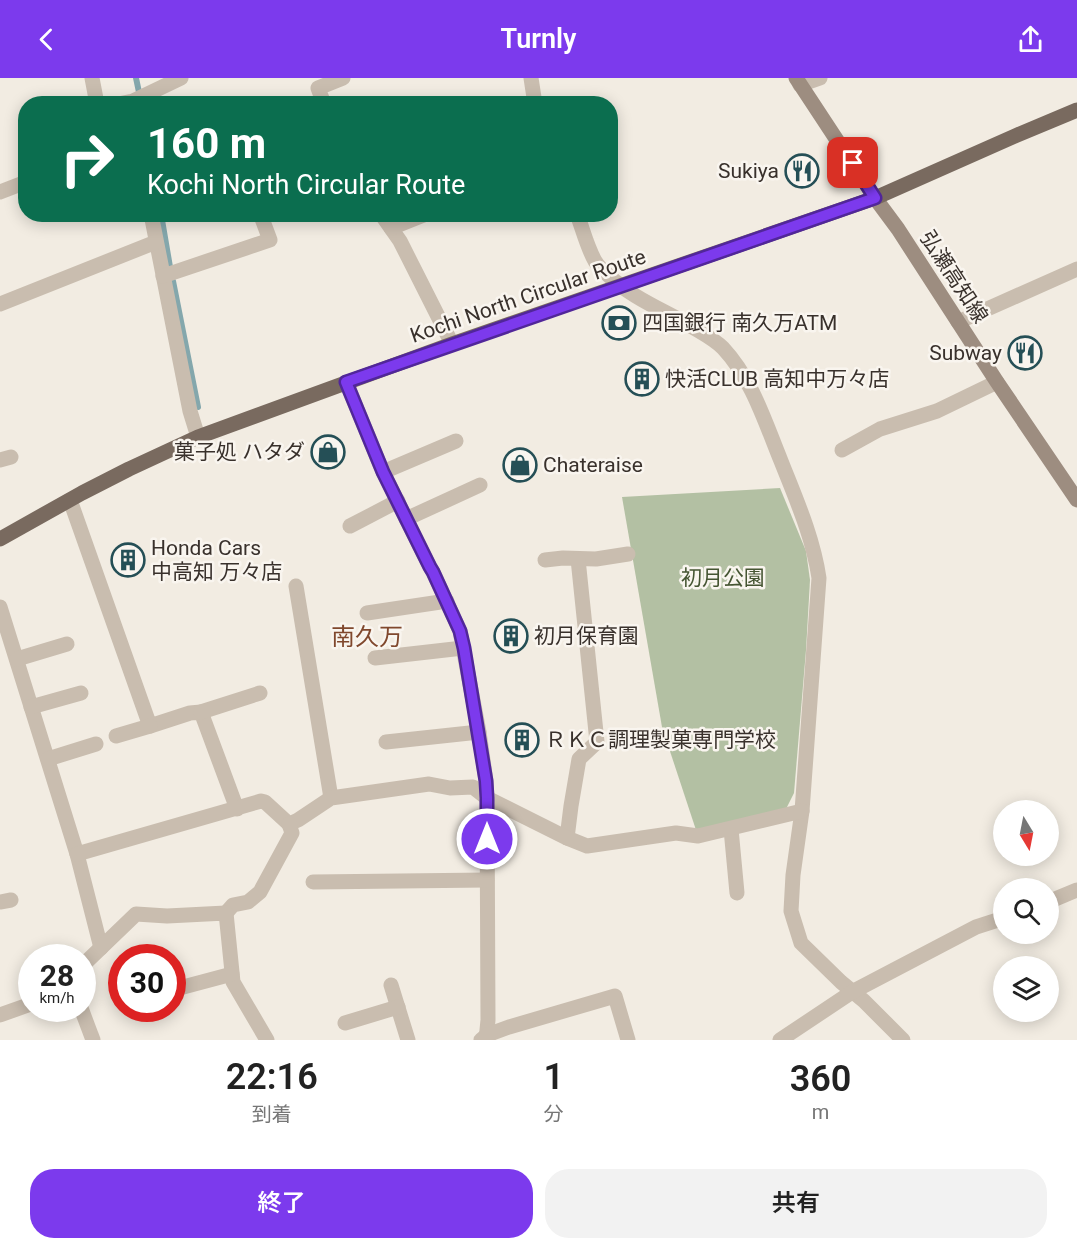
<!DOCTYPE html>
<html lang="ja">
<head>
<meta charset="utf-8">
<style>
	:root { --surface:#fff; --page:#f2f2f2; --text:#222; --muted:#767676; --accent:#7c3aed }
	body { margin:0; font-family:Roboto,"Noto Sans JP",sans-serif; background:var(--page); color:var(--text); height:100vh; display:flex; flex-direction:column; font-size:22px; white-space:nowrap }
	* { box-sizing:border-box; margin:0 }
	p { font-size:20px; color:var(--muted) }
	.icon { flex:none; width:33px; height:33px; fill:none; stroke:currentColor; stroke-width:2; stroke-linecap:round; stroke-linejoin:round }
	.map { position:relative; height:962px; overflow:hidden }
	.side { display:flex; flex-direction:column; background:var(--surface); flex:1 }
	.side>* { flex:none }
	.guide { position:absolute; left:18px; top:18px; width:600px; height:126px; border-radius:24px; box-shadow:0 3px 15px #0003; background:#0b6e4f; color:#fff; overflow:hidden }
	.needle { width:39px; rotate:170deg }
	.controls { position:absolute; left:993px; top:722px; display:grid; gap:12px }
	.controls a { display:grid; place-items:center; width:66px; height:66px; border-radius:50%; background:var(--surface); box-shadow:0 3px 15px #0003; font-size:30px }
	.speed { position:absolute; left:18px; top:866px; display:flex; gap:12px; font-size:30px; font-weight:700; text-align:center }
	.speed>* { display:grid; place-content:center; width:78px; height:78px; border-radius:50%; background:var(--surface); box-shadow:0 3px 15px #0003; line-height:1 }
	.speed small { font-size:15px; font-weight:400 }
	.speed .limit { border:9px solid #d22; background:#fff; color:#111 }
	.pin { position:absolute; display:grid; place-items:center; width:51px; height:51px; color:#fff; margin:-26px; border-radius:12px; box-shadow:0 3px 9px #0006 }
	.me { position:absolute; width:66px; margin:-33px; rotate:0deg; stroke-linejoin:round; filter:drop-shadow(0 0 4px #0008) }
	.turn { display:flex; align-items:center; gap:21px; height:126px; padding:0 30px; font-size:27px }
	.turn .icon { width:78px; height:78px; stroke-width:2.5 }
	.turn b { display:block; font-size:42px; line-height:51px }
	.eta { display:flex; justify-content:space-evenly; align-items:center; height:102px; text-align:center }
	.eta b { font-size:36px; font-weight:600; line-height:42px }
	.cta { display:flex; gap:12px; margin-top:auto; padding:12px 30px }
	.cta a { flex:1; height:69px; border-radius:24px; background:var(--accent); color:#fff; font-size:24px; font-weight:600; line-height:69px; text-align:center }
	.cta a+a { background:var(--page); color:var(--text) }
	header { display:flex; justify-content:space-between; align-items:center; height:78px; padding:0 30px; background:var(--accent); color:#fff; font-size:27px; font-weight:600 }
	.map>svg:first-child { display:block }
	.green { fill:#b3c0a3 }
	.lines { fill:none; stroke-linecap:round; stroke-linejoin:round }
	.stream { stroke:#84a7ac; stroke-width:6 }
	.minor { stroke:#c9bdaf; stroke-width:15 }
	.secondary { stroke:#9d8d80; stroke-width:15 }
	.primary { stroke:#796a5f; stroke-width:15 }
	.route-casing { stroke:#51269a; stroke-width:15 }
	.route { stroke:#7c3aed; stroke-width:10 }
	.labels { text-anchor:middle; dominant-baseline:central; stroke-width:5; stroke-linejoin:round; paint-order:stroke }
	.poi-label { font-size:21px; fill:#39312c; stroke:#f9f5ef; text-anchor:start }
	.street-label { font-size:21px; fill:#39312c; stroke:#f9f5ef }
	.park-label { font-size:21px; fill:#455532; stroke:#f9f5ef }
	.quarter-label { font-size:24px; fill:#80482d; stroke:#f9f5ef }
</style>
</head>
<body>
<header><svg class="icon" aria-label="back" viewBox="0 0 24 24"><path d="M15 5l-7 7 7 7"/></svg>Turnly<svg class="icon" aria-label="share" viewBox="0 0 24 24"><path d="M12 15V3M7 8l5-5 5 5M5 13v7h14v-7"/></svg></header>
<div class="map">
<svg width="1077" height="962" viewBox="0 0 1077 962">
	<rect width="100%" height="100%" fill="#f2ece2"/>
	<path class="green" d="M 780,410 L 806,473 L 810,502 L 806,572 L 794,715 L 786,731 L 696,752 L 662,649 L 622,419 Z"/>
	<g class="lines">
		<g class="stream">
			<path d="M 136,0 L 140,19"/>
			<path d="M 161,136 L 170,189"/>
			<path d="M 173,203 L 198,329"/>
		</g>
		<g class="minor">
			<path d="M 92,0 L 97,26"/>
			<path d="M 531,0 L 535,26"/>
			<path d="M 800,7 L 820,0"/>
			<path d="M 118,26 L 133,23 L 181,0"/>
			<path d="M 324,26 L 318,10 L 343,0"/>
			<path d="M 0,114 L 26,104"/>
			<path d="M 151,136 L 190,333 L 198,359"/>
			<path d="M 381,136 L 400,163 L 452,266"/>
			<path d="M 577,136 C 583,152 587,169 595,183 C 598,188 603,193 608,197 C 631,219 661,231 689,247 C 700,254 713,260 723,270 C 752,301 765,344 781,383 C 796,421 813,459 819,500 L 802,733 L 793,797 L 791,833 L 801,865 L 841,904 L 864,923 L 903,962"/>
			<path d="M 391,150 L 426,136"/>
			<path d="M 163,198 L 270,162 L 261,138 L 265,136"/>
			<path d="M 0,226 L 156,164"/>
			<path d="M 958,244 L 1077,191"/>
			<path d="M 346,304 L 383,394 L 430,489 L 433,494 L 460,553 L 479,654 L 486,703 L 487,720 L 488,942 L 486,962"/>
			<path d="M 842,372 L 880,351 L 937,333 L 997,304"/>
			<path d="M 0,382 L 11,379"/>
			<path d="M 383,394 L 456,363"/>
			<path d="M 70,422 L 150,648 L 190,635 L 201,634 L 237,731"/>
			<path d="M 406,441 L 480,407"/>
			<path d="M 350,448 L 398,423"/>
			<path d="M 545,482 L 563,480 L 596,481 L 628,476"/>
			<path d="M 296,508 L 331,720"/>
			<path d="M 0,529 L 77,776 L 101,870"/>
			<path d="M 367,535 L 447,523"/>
			<path d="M 375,580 L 463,570"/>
			<path d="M 17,581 L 67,566"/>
			<path d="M 31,629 L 81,615"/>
			<path d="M 201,634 L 260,615"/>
			<path d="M 116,658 L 150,648"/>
			<path d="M 386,664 L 479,654"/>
			<path d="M 48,681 L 96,666"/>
			<path d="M 731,751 L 737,815"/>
			<path d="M 567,760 L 571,728 L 579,681 L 597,664 L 578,481"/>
			<path d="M 77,776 L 261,723 L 265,724 L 289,746 L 298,742 L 331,720 L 429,706 L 450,710 L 473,709 L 487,720 L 567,760 L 587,768 L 676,755 L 698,758 L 802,733"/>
			<path d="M 313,804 L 487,802"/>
			<path d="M 0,824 L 11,822"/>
			<path d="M 1048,824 L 1077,812"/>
			<path d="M 226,835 L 233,827 L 248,824 L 260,814 L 292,755 L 289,746"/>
			<path d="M 82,888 L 136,836 L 167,838 L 226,835 L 233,904 L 267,962"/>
			<path d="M 391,907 L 408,962"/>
			<path d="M 172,912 L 232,896"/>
			<path d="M 81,930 L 93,962"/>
			<path d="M 0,937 L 28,927 L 32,924"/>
			<path d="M 345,945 L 398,929"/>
			<path d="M 481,962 L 487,957 L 509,949 L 615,918 L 628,962"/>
			<path d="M 780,962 L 852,914 L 976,849 L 1004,840"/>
		</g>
		<path class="secondary" d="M 796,0 L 875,120 L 898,151 L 997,304 L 1077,422"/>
		<path class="primary" d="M 0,461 L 82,415 L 129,391 L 198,359 L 452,266 L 875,120 L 1015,58 L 1077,32"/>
	</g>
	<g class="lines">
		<defs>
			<path id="route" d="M 487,761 L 487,720 L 486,703 L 464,570 L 460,553 L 433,494 L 430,489 L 383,394 L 346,304 L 875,120 L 853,85"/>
		</defs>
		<use href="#route" class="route-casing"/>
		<use href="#route" class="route"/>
	</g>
	<defs>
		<symbol id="restaurant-ring" viewBox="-11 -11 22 22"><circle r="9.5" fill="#f9f5ef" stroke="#254f56" stroke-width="1.5"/><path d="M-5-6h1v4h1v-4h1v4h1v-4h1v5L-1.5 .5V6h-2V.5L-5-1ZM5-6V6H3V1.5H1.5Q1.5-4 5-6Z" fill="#254f56"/></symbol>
		<symbol id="bank-ring" viewBox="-11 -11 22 22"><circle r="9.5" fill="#f9f5ef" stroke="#254f56" stroke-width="1.5"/><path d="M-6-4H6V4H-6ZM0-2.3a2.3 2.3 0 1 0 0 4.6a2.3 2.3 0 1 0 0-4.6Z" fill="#254f56"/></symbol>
		<symbol id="building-ring" viewBox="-11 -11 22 22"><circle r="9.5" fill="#f9f5ef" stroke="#254f56" stroke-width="1.5"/><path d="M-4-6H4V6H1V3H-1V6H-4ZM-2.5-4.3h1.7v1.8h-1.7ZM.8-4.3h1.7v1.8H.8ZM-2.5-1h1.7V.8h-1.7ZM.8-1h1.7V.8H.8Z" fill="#254f56"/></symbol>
		<symbol id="shop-ring" viewBox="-11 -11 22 22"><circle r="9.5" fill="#f9f5ef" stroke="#254f56" stroke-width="1.5"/><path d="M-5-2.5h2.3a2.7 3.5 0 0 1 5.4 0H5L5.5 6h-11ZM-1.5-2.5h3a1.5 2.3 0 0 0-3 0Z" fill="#254f56"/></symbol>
	</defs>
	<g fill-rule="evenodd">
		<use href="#restaurant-ring" x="783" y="74" width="38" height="38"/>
		<use href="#bank-ring" x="600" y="226" width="38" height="38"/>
		<use href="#restaurant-ring" x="1006" y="256" width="38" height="38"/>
		<use href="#building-ring" x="623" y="282" width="38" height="38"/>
		<use href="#shop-ring" x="309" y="355" width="38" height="38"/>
		<use href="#shop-ring" x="501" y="368" width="38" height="38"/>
		<use href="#building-ring" x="109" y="463" width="38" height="38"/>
		<use href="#building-ring" x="492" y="539" width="38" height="38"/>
		<use href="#building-ring" x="503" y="643" width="38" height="38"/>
	</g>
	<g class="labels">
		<g class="poi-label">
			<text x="779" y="93" text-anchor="end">Sukiya</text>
			<text x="642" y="245">四国銀行 南久万ATM</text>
			<text x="1002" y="275" text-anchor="end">Subway</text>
			<text x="665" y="301">快活CLUB 高知中万々店</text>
			<text x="305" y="374" text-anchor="end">菓子処 ハタダ</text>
			<text x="543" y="387">Chateraise</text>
			<text x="151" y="470">Honda Cars<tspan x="151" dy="24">中高知 万々店</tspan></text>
			<text x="534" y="558">初月保育園</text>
			<text x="545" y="662">ＲＫＣ調理製菓専門学校</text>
		</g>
		<g class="street-label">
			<text transform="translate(954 199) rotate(57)">弘瀬高知線</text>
			<text transform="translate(528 218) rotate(-19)">Kochi North Circular Route</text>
		</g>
		<g class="park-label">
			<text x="723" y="500">初月公園</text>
		</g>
		<g class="quarter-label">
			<text x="367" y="559">南久万</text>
		</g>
	</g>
</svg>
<div class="controls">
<a><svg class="needle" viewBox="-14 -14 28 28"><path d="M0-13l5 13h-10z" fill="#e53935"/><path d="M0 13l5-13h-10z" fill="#767676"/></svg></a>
<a><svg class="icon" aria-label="search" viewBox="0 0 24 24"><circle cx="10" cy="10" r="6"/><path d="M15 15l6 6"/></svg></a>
<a><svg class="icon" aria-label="layers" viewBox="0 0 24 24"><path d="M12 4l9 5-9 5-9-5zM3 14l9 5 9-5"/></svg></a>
</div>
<div class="speed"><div>28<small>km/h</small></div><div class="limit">30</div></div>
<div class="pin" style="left:853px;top:85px;background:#d93025"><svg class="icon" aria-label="arrive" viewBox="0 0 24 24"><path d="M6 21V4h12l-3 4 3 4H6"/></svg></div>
<svg class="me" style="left:487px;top:761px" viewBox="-20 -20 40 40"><circle r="17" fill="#7c3aed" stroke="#fff" stroke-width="3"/><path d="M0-11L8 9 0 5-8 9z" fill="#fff"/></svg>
<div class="guide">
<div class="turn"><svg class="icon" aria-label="right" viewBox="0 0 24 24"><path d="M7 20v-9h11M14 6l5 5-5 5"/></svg><div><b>160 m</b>Kochi North Circular Route</div></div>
</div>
</div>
<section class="side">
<div class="eta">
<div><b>22:16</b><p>到着</p></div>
<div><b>1</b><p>分</p></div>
<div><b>360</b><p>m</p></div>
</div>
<div class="cta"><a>終了</a><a>共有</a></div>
</section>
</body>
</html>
